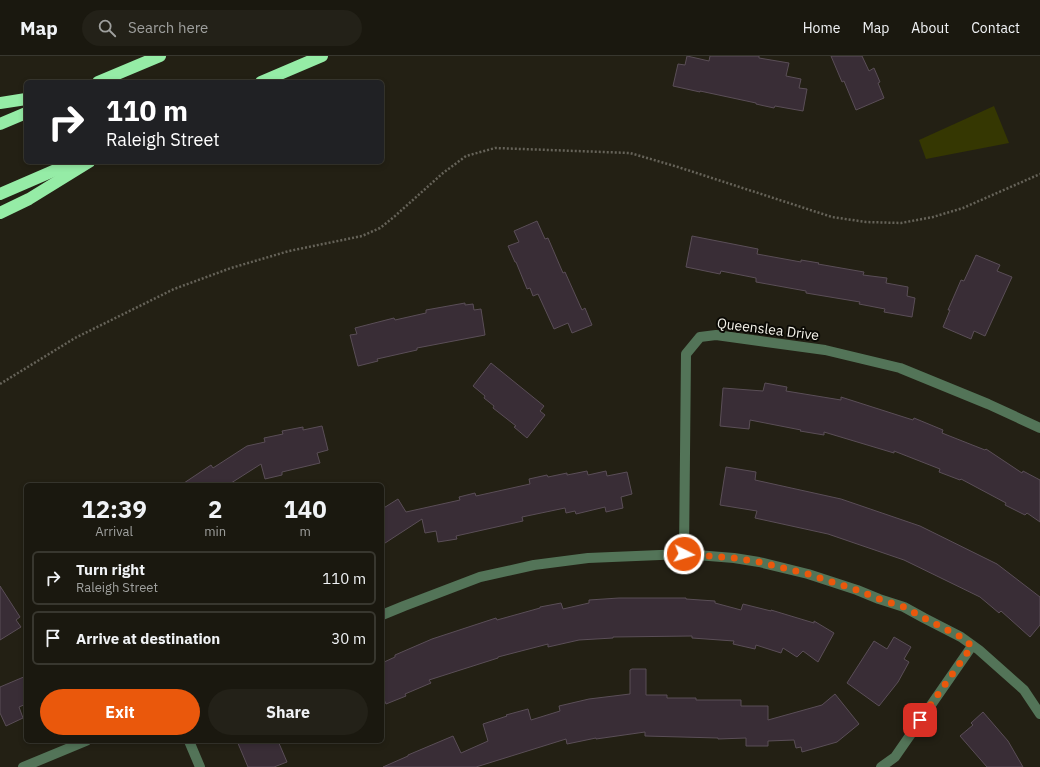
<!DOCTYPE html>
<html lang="en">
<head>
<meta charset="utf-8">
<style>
	:root { --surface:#1a180f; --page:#232118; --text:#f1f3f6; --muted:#9fa09e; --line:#38372f; --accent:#ea580c }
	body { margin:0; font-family:"IBM Plex Sans",sans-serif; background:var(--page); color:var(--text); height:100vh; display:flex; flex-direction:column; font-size:15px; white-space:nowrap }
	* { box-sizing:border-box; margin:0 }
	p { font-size:13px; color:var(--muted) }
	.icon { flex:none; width:22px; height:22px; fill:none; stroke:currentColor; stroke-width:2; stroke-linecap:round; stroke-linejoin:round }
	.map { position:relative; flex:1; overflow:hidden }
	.details { position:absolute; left:24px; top:427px; width:360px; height:260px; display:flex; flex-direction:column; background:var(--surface); border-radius:6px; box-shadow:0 2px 6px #0003,0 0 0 1px var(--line) }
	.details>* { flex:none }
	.top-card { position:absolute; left:24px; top:24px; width:360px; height:84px; border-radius:6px; box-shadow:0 2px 6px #0003,0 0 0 1px var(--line); background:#202124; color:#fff; overflow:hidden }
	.pin { position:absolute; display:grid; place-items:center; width:34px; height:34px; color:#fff; margin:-17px; border-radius:8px; box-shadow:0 2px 6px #0006 }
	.me { position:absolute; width:44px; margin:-22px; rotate:95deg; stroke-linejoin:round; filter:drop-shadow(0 0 3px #0008) }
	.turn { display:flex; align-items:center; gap:14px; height:84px; padding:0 16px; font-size:18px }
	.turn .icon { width:52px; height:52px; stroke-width:2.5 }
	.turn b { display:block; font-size:28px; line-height:34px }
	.eta { display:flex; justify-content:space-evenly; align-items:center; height:68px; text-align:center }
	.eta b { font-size:24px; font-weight:700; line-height:28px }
	.cta { display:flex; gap:8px; margin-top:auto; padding:8px 16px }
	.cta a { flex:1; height:46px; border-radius:24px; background:var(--accent); color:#fff; font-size:16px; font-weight:700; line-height:46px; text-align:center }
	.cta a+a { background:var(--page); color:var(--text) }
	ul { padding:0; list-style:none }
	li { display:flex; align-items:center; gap:12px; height:54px; margin:0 8px 6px; padding:0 8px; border:2px solid var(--line); border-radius:6px }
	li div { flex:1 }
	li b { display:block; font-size:15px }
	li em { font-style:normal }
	header { display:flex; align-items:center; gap:24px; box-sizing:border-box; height:56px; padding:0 20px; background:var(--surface); border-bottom:1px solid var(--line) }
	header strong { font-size:19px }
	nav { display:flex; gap:22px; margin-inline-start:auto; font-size:14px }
	.search { width:280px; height:36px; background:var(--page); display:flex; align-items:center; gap:10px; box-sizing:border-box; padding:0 14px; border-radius:22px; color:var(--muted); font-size:15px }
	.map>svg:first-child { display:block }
	.green { fill:#353702 }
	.building { fill:#392d36; stroke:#5a4e57 }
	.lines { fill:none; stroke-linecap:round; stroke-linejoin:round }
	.path { stroke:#666359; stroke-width:2.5; stroke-dasharray:2 2; stroke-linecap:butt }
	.minor { stroke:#537458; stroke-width:10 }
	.motorway { stroke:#95eca6; stroke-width:12 }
	.route { stroke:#ea580c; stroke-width:7; stroke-dasharray:0 12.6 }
	.labels { text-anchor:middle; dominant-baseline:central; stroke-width:4; stroke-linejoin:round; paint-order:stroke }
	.street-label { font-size:14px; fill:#f4f2ea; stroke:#0b0a05 }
</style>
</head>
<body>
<header>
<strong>Map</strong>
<div class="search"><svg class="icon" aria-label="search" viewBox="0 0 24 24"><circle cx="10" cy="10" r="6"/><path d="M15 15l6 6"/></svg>Search here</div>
<nav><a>Home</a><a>Map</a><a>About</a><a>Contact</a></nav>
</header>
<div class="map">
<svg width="1040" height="711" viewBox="0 0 1040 711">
	<rect width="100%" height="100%" fill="#232014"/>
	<path class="green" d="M 994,50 L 1009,87 L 926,103 L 919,84 Z"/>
	<g class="building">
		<path d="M 687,0 L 709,5 L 710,0 L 759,0 L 759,2 L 789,7 L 786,20 L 801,23 L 799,32 L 807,33 L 803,55 L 775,50 L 774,52 L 756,48 L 756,47 L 700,35 L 700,36 L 673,30 L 678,8 L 685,9 Z"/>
		<path d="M 831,0 L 862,0 L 869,15 L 874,12 L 880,26 L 878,27 L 884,42 L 856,54 L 844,25 L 842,26 Z"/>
		<path d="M 537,165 L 545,183 L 548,182 L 563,217 L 565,216 L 582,254 L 585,252 L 592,269 L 572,277 L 568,267 L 554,273 L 538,238 L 533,240 L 530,232 L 527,233 L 516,206 L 515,206 L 508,190 L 519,186 L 514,175 Z"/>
		<path d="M 692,180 L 758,193 L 757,198 L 801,206 L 801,204 L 819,207 L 818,208 L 864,216 L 863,219 L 887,222 L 886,227 L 908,231 L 907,240 L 915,242 L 912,261 L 884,256 L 885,253 L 859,248 L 860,246 L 806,237 L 806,235 L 756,226 L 756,222 L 721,215 L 720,218 L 686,211 Z"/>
		<path d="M 976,199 L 1000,209 L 997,215 L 1012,221 L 985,280 L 974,275 L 971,283 L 943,271 L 950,254 L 948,254 L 961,224 L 964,225 Z"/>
		<path d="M 465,247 L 465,249 L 473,248 L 474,254 L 481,253 L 485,279 L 417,292 L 417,294 L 377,303 L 378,305 L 358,310 L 350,279 L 357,278 L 355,272 L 394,262 L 395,264 L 426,257 L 426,254 Z"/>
		<path d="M 491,307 L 544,350 L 540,355 L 545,359 L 527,382 L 514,371 L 516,370 L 493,352 L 494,350 L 484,342 L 485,340 L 473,330 Z"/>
		<path d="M 765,327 L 787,331 L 786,335 L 841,344 L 841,341 L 913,364 L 914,362 L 943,374 L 942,377 L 985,394 L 986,393 L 1022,417 L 1023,415 L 1040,424 L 1040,466 L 1027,457 L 1025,459 L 1005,449 L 1006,447 L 961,423 L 960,424 L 939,416 L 940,413 L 894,395 L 894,397 L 824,376 L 824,379 L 800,375 L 801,374 L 750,364 L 749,373 L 720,370 L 723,332 L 763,335 Z"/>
		<path d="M 322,370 L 328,394 L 317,397 L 320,407 L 282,416 L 282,419 L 265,423 L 261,408 L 228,429 L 181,429 L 211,409 L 213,412 L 247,390 L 265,386 L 264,382 L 283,378 L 282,375 L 303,371 L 303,374 Z"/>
		<path d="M 726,411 L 756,416 L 755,424 L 841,443 L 920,470 L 997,508 L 1040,541 L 1040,569 L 1030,581 L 1001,555 L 999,557 L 980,541 L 904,504 L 828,478 L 755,462 L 757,455 L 720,449 Z"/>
		<path d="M 587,415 L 588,419 L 606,415 L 607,420 L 627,416 L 632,438 L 621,441 L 623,452 L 606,456 L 605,451 L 576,458 L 575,455 L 566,457 L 565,452 L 522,461 L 523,465 L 456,480 L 457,483 L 438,486 L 436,475 L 425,477 L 422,463 L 382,489 L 382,453 L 398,443 L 406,456 L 460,444 L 459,441 L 475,437 L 476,440 L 530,428 L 529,423 L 547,419 L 548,421 L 567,417 L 567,419 Z"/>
		<path d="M 0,530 L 20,561 L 16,564 L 21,571 L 0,584 Z"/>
		<path d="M 619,542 L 686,542 L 686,543 L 715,545 L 715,547 L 741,554 L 743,548 L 771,555 L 771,554 L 814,567 L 814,565 L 834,577 L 818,606 L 803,595 L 797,601 L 783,592 L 781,597 L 756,589 L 755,593 L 733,588 L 734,585 L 692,582 L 692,580 L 613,581 L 613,582 L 579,584 L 548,591 L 548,588 L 498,601 L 498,602 L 429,624 L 431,627 L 405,638 L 406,640 L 386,648 L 382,639 L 382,607 L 395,601 L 395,599 L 432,583 L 496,562 L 497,564 L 540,552 L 540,551 L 561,547 L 563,553 L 589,547 L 589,544 Z"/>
		<path d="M 894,581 L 911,591 L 904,603 L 909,606 L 898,626 L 879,650 L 847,627 L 874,585 L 887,593 Z"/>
		<path d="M 632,613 L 646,613 L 646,639 L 667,639 L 667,642 L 696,642 L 696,644 L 741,644 L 741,650 L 768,650 L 768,664 L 822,649 L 835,638 L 859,668 L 837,686 L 802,696 L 801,691 L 796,692 L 794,684 L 768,685 L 768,690 L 746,690 L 746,682 L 718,683 L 718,682 L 645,680 L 645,676 L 596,683 L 596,682 L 567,688 L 566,683 L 476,711 L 383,711 L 408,700 L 408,699 L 453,680 L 461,697 L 488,685 L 483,668 L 507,660 L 506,659 L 528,653 L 531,664 L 560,655 L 559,650 L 589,643 L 630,638 L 630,614 Z"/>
		<path d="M 26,620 L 26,648 L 19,651 L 23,662 L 6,670 L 0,657 L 0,631 Z"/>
		<path d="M 983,656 L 1008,685 L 1023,711 L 987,711 L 960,680 L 973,669 L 971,667 Z"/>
		<path d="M 237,685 L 278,685 L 287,706 L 274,711 L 248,711 Z"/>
	</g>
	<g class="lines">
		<path class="path" d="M 0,328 L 75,282 L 174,233 L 231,212 L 289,195 L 362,180 L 380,172 L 395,160 L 443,117 L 466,100 L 495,92 L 630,97 L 678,111 L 832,161 L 866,166 L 901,167 L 933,161 L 963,152 L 1040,118"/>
		<g class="minor">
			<path d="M 684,498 L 686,298 L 700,281 L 716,279 L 825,294 L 900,312 L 988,348 L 1040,372"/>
			<path d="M 382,559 L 404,550 L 480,521 L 534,509 L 588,502 L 684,498 L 734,502 L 759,506 L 808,518 L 857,534 L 879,543 L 904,551 L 924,562 L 961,581 L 979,594 L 1024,634 L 1040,658"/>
			<path d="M 189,685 L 200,711"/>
			<path d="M 23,711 L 86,685"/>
			<path d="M 881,711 L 895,701 L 972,590"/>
		</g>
		<g class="motorway">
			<path d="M 98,26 L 160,0"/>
			<path d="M 261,26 L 322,0"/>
			<path d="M 0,47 L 26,43"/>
			<path d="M 0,68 L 26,57"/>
			<path d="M 0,138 L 74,106"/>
			<path d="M 0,157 L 29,143 L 89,106"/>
		</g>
	</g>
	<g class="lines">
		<path class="route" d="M 684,498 L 734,502 L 759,506 L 808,518 L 832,526 L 857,534 L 879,543 L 904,551 L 924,562 L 961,581 L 972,590 L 920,664"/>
	</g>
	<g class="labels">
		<g class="street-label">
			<text transform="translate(768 273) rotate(7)">Queenslea Drive</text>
		</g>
	</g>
</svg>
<div class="pin" style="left:920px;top:664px;background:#d93025"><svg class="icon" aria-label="arrive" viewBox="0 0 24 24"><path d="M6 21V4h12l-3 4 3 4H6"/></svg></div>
<svg class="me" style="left:684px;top:498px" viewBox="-20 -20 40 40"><circle r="17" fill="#ea580c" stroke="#fff" stroke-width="3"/><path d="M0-11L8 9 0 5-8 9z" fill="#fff"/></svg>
<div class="top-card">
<div class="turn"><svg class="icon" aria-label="right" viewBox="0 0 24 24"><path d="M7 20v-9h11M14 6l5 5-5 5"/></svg><div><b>110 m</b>Raleigh Street</div></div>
</div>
<section class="details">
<div class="eta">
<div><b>12:39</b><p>Arrival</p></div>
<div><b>2</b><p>min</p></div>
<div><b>140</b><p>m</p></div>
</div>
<ul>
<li><svg class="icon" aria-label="right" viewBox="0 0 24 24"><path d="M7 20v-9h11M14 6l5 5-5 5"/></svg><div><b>Turn right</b><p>Raleigh Street</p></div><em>110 m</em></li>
<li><svg class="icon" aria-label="arrive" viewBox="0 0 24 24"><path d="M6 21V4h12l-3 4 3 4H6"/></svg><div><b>Arrive at destination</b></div><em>30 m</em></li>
</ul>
<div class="cta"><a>Exit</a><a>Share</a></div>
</section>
</div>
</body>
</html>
